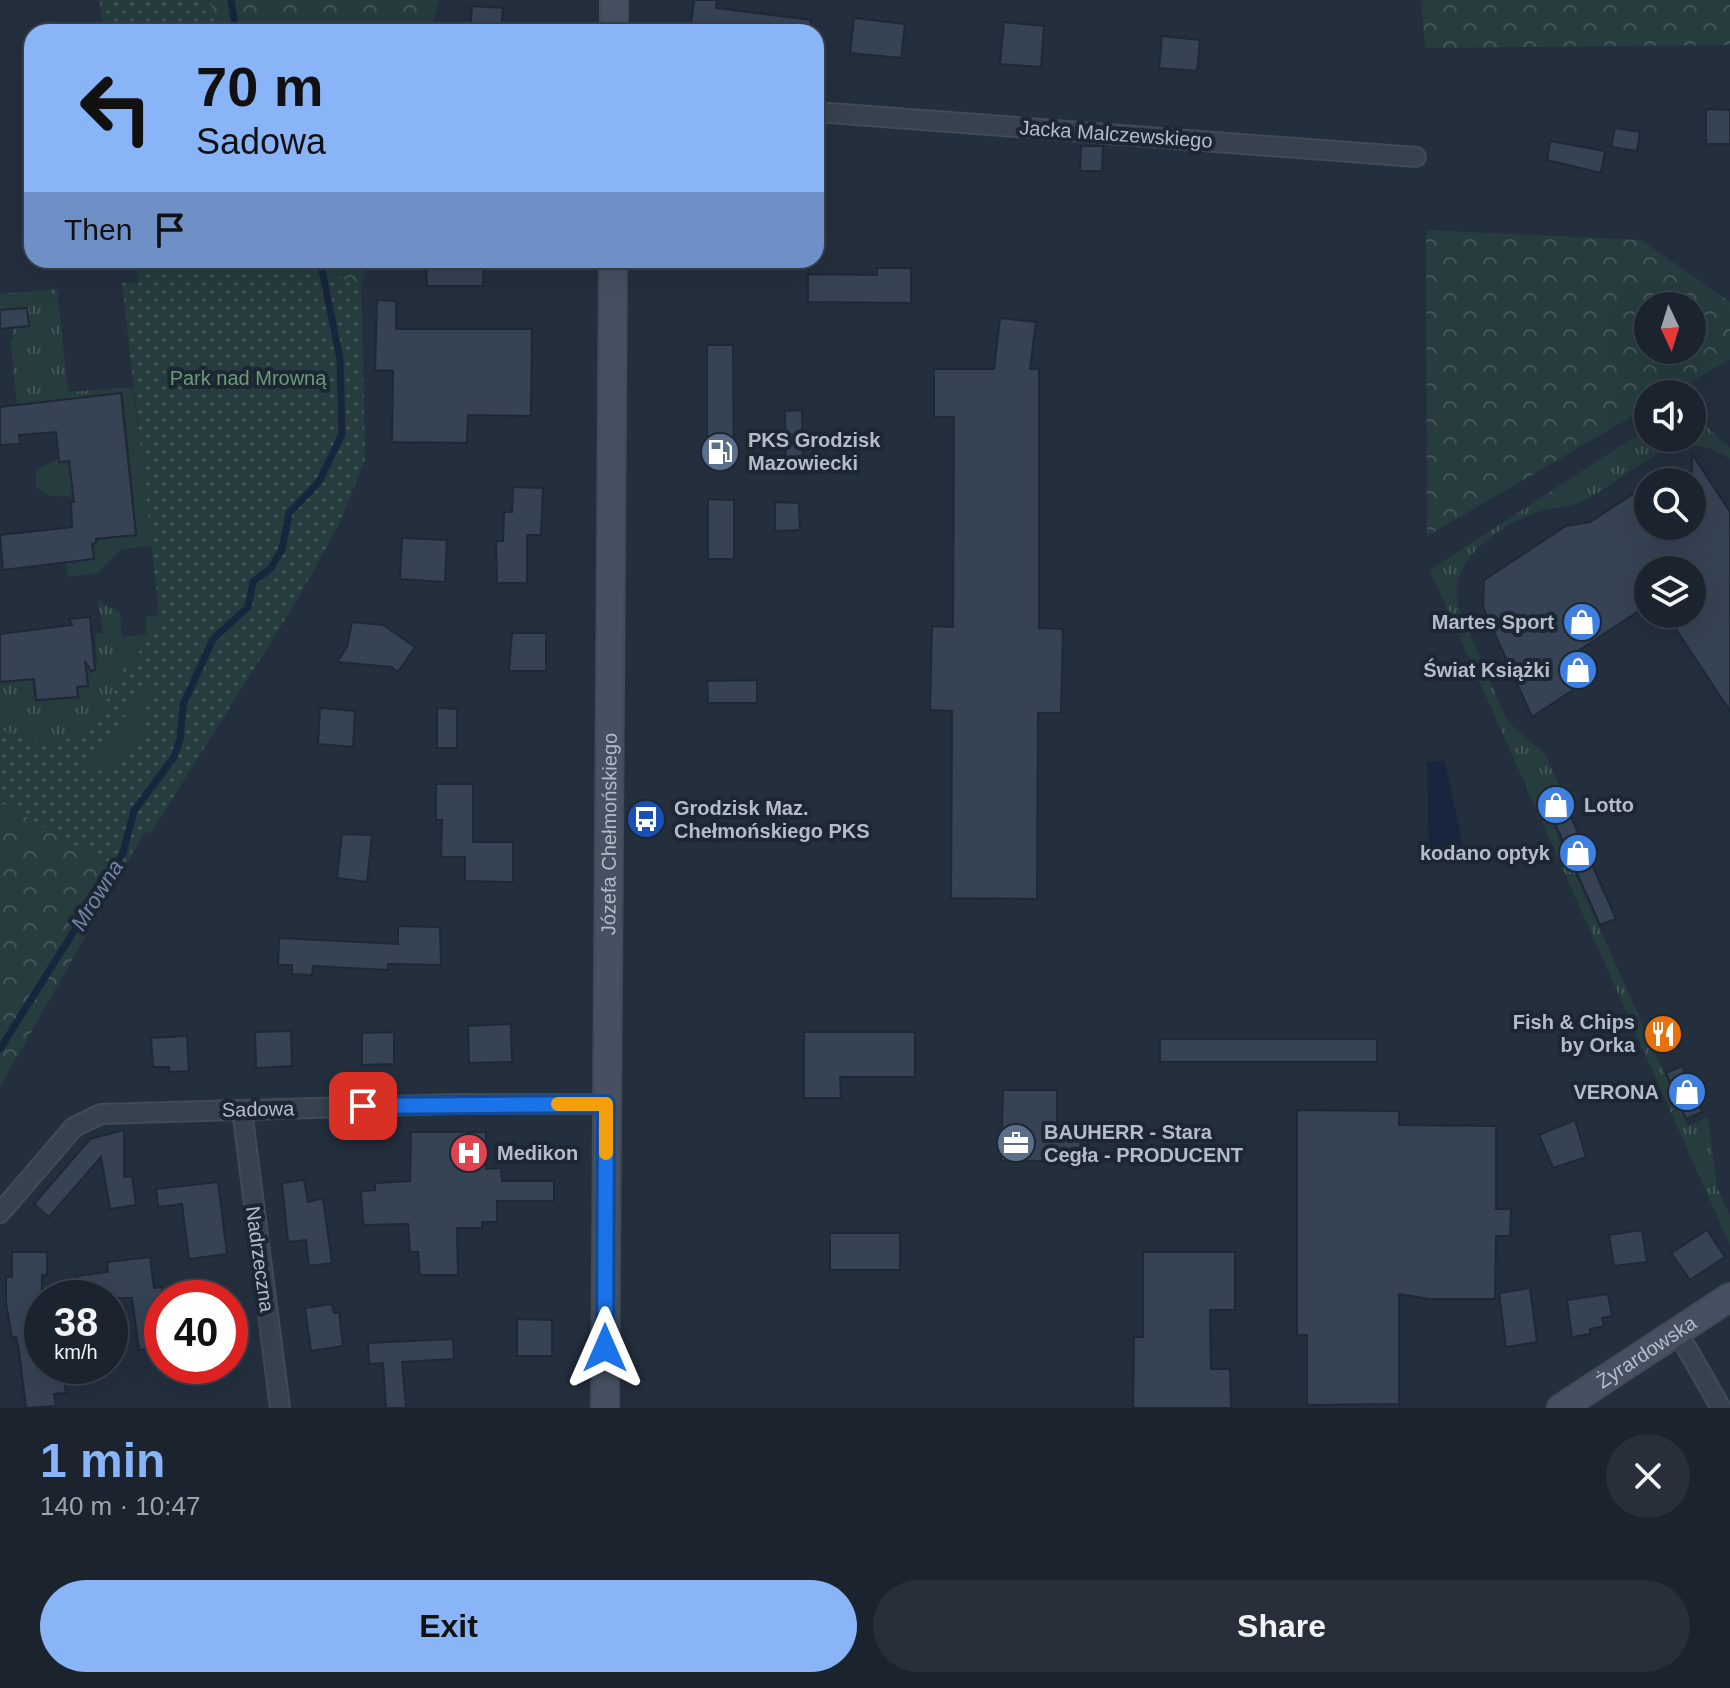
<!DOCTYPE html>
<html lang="en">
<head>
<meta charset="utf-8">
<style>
	:root { --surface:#1b232e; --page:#282f3a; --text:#f1f3f6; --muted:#a0a4aa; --line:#39404a; --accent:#8ab4f8 }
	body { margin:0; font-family:Arial,sans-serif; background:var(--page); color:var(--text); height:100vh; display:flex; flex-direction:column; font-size:30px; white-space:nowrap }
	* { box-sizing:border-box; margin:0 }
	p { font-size:26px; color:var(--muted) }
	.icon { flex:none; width:44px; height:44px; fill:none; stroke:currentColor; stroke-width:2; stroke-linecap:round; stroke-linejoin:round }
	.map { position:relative; height:1408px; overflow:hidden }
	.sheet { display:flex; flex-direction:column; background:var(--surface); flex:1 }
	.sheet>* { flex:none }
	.banner { position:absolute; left:24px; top:24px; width:800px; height:244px; border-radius:24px; box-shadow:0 8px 32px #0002,0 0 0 2px var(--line); background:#8ab4f8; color:#111; overflow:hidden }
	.needle { width:52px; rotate:176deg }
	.buttons { position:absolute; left:1634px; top:292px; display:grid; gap:16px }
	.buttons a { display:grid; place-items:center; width:72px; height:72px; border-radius:50%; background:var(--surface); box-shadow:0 8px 32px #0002,0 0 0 2px var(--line); font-size:40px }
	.speed { position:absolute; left:24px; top:1280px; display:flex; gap:16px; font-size:40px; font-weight:700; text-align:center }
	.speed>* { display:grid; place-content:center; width:104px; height:104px; border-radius:50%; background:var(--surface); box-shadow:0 8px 32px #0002,0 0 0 2px var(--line); line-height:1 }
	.speed small { font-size:20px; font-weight:400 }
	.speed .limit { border:12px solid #d22; background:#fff; color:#111 }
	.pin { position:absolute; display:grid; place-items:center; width:68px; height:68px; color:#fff; margin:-34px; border-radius:16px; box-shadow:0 4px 12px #0006 }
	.me { position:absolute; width:88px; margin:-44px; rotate:0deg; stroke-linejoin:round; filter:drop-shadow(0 0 6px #0008) }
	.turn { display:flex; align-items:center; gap:28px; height:168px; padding:0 40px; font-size:36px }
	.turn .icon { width:104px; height:104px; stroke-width:2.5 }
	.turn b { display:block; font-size:56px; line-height:68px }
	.then { display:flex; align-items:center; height:76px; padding:0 40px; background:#0003; gap:16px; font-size:30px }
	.round { display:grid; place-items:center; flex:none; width:84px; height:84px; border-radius:42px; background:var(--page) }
	.headline { display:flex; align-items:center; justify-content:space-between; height:136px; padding:0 40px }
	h1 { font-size:48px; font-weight:700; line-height:60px; color:var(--accent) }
	.action { display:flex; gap:16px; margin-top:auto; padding:16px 40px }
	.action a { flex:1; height:92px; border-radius:48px; background:var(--accent); color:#111; font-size:32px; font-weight:700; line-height:92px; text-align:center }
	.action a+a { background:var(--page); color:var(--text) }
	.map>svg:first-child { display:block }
	.grass { fill:url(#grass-tufts) }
	.forest { fill:url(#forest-crowns); fill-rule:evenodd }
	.park { fill:url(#park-dots) }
	.garden { fill:#263c3f }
	.water { fill:#17263c }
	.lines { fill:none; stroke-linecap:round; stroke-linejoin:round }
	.stream { stroke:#17263c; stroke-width:7 }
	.building { fill:#364354; stroke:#1f2835; stroke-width:2 }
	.street-casing { stroke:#414a57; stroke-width:22 }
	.secondary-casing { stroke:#414a57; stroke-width:30 }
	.street { stroke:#38414e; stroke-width:18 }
	.secondary { stroke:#465061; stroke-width:26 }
	.route-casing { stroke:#114b97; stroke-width:20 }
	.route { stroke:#1a73e8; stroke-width:14 }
	.slow { stroke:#f59e0b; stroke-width:14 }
	.labels { text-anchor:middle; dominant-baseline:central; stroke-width:8; stroke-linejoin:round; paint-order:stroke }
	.street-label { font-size:20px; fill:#b4bcc9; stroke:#1d2633 }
	.park-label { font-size:20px; fill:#6b9a76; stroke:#1d2633 }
	.poi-label { font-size:20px; font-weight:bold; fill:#b4bcc9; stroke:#1d2633; text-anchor:start }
	.water-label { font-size:22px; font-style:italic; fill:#6d86a8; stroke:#1d2633 }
</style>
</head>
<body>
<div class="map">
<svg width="1730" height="1408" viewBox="0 0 1730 1408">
	<defs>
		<pattern id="grass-tufts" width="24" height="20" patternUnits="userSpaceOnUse" patternTransform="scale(2)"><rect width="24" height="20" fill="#263c3f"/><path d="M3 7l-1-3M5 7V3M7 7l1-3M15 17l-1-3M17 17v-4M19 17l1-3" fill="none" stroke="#435659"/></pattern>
		<pattern id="forest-crowns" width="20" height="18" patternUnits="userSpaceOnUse" patternTransform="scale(2)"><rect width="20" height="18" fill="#263c3f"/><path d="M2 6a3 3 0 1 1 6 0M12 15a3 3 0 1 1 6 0" fill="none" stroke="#435659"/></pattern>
		<pattern id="park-dots" width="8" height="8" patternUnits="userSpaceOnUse" patternTransform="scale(2)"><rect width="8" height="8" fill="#263c3f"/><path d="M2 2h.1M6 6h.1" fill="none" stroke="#435659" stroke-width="1.8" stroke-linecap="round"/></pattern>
	</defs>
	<rect width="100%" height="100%" fill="#242f3e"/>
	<g class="grass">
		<path d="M 57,289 L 68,392 L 122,388 L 122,392 L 17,404 L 10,340 L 13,339 L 13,329 L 29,327 L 28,307 L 0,309 L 0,294 Z"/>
		<path d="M 1692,413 L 1730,448 L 1730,459 C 1674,420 1631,478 1583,501 C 1568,508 1551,507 1535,513 C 1497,527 1444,563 1459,609 L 1507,721 L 1545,754 L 1560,787 L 1542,800 L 1688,1126 L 1708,1117 L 1717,1187 L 1730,1216 L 1730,1245 L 1430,570 L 1648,428 L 1648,438 L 1692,438 Z"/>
		<path d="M 157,590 L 186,598 L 93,747 L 53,746 L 0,730 L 0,683 L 32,680 L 35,702 L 79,697 L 78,688 L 89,686 L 88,668 L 81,669 L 80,664 L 97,662 L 95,634 L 103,633 L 98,601 L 120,613 L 122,637 L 146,634 L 146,617 L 159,615 Z"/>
	</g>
	<g class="forest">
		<path d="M 109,0 L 439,0 L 430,32 L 114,32 Z"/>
		<path d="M 1421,0 L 1730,0 L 1730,45 L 1425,48 Z"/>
		<path d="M 1426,230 L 1641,240 L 1730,302 L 1730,359 L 1671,394 L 1648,394 L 1648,407 L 1427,536 ZM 1692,306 L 1692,350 L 1648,350 L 1648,306 Z"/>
		<path d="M 289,260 L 369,260 L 361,287 L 365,459 L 339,524 L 294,605 L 151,832 L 144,833 L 0,1087 L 0,730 L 53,747 L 113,783 Z"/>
	</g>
	<g class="park">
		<path d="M 99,0 L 210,0 L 221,32 L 104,32 Z"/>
		<path d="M 135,260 L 305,260 L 361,287 L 365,459 L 339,524 L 294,605 L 151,832 L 144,833 L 121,871 L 0,802 L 0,730 L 53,746 L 87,730 L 160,621 L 122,283 L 138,282 Z"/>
	</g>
	<g class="garden">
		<path d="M 133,387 L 152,546 L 122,549 L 97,573 L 67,577 L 66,562 L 94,559 L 93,544 L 98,540 L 137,535 L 122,388 Z"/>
		<path d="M 58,459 L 59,463 L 68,462 L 69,468 L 74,469 L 72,486 L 77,497 L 50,496 L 36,487 L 36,470 Z"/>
		<path d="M 152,674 L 142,736 L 112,771 L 82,769 L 101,753 Z"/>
	</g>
	<path class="water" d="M 1445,761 L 1464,851 L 1429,853 L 1427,762 Z"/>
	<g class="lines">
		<g class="stream">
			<path d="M 231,0 L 236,32"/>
			<path d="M 0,1049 L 123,853 L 134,811 L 174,757 L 180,739 L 183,705 L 213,639 L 248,607 L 253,582 L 271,568 L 282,549 L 289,513 L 319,482 L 342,434 L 340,359 L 320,260"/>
		</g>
	</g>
	<g class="building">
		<path d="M 694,0 L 717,0 L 716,8 L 811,20 L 810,32 L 729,32 L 729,27 L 691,24 Z"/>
		<path d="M 472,6 L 503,8 L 501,32 L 470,32 Z"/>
		<path d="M 854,18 L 905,24 L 901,58 L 850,53 Z"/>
		<path d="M 1004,22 L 1044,26 L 1041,67 L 1000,64 Z"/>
		<path d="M 1162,36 L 1200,40 L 1197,71 L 1159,68 Z"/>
		<path d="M 1706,109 L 1730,110 L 1730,144 L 1706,144 Z"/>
		<path d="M 1615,128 L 1640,132 L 1637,151 L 1611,147 Z"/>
		<path d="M 1550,141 L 1605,151 L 1601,173 L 1547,160 Z"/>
		<path d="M 1081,146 L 1103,146 L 1102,171 L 1080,171 Z"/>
		<path d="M 446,260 L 484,260 L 483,286 L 427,286 L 426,268 L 446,268 Z"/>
		<path d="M 877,268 L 911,268 L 911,303 L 808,302 L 808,274 L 877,275 Z"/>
		<path d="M 377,300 L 396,301 L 396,329 L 532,329 L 531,416 L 468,415 L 467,443 L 392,442 L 393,371 L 375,370 Z"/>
		<path d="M 27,308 L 29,326 L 0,329 L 0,310 Z"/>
		<path d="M 1000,318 L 1036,322 L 1030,369 L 1039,369 L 1039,628 L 1063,629 L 1061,713 L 1038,713 L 1037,899 L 951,898 L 952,711 L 930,710 L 932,626 L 953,627 L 954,417 L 934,417 L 934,369 L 994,369 Z"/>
		<path d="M 707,345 L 733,345 L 734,467 L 707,467 Z"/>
		<path d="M 121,393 L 136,535 L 96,539 L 96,543 L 92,544 L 94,559 L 3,570 L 0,535 L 72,527 L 71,502 L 74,502 L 69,461 L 59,462 L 56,432 L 19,435 L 20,444 L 0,445 L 0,407 Z"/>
		<path d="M 802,410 L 803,474 L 786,474 L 785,411 Z"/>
		<path d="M 1692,454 L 1730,512 L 1730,711 L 1666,614 L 1692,614 L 1692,570 L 1648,570 L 1648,605 L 1578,651 L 1594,676 L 1532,717 L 1483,607 L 1484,580 L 1566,526 L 1590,522 L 1648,484 L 1648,526 L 1692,526 Z"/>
		<path d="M 513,487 L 543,488 L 541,535 L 527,535 L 527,583 L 497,583 L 496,541 L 503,541 L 504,512 L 512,512 Z"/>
		<path d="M 708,499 L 734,500 L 734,559 L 708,559 Z"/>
		<path d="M 775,502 L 799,503 L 800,530 L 775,531 Z"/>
		<path d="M 402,538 L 447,540 L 445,582 L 400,579 Z"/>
		<path d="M 90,617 L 95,670 L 91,671 L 85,661 L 88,686 L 77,687 L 78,697 L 36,700 L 34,679 L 0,682 L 0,634 L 72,625 L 69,619 Z"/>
		<path d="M 352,622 L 383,625 L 415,647 L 398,672 L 391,667 L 337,662 L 347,647 Z"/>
		<path d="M 512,633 L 546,633 L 546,671 L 509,671 Z"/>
		<path d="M 757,680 L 757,703 L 708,703 L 707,681 Z"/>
		<path d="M 320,708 L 355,711 L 353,747 L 318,744 Z"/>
		<path d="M 437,708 L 457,709 L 457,748 L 437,748 Z"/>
		<path d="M 436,784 L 473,784 L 473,842 L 513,842 L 513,882 L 465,881 L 465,857 L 441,857 L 442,820 L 436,820 Z"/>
		<path d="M 1561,794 L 1616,919 L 1600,925 L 1545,801 Z"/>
		<path d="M 342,834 L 372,835 L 367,882 L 337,878 Z"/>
		<path d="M 398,926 L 440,927 L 441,965 L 388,964 L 388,970 L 313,966 L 312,975 L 292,974 L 292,965 L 278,965 L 279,938 L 398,944 Z"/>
		<path d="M 511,1024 L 512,1062 L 469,1063 L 468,1026 Z"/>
		<path d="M 291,1031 L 292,1066 L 256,1068 L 255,1032 Z"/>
		<path d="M 394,1032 L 394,1064 L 362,1065 L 362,1033 Z"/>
		<path d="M 804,1032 L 915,1032 L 915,1077 L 840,1077 L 841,1098 L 804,1098 Z"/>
		<path d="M 187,1036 L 189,1071 L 169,1072 L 169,1067 L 153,1067 L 151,1038 Z"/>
		<rect x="1160" y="1039" width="217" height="23"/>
		<path d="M 1682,1066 L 1702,1112 L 1686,1119 L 1666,1073 Z"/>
		<path d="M 1003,1090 L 1057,1090 L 1057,1136 L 1087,1136 L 1087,1161 L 1001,1161 Z"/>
		<path d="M 1297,1110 L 1399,1111 L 1399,1125 L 1496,1126 L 1496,1209 L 1511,1209 L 1510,1236 L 1496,1236 L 1495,1299 L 1429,1299 L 1399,1294 L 1399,1404 L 1307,1405 L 1307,1335 L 1297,1335 Z"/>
		<path d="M 1575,1120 L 1586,1157 L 1553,1168 L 1539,1135 Z"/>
		<path d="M 124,1130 L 124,1177 L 132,1176 L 136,1205 L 110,1209 L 101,1157 L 49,1217 L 34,1204 L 90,1139 Z"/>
		<path d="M 411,1132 L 486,1132 L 486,1169 L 501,1168 L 502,1181 L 554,1181 L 554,1201 L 497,1201 L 497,1222 L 482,1222 L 482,1228 L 457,1228 L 458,1275 L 420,1275 L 418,1252 L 410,1252 L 408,1224 L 365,1225 L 363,1222 L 361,1191 L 375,1190 L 375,1183 L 410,1181 Z"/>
		<path d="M 304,1180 L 308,1202 L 323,1198 L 332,1263 L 309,1266 L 306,1240 L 288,1242 L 282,1183 Z"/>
		<path d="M 218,1182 L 227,1254 L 189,1259 L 182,1204 L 158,1207 L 156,1189 Z"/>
		<path d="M 1642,1230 L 1647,1262 L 1614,1266 L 1609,1235 Z"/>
		<path d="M 1707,1230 L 1725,1257 L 1690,1280 L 1671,1253 Z"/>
		<rect x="830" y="1233" width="70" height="37"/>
		<path d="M 12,1252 L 47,1252 L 47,1275 L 42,1275 L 42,1303 L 38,1303 L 42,1366 L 62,1366 L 66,1393 L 54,1394 L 56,1406 L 26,1408 L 19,1351 L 16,1337 L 12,1338 L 6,1303 L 6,1277 L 12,1277 Z"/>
		<path d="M 1143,1252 L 1235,1252 L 1235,1310 L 1210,1310 L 1211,1369 L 1230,1369 L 1231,1408 L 1133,1408 L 1134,1337 L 1143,1337 Z"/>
		<path d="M 150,1257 L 154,1288 L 162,1287 L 162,1347 L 139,1350 L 132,1298 L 80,1298 L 77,1276 L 108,1272 L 107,1262 Z"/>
		<path d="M 1530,1288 L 1537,1342 L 1506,1347 L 1499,1293 Z"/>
		<path d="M 1608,1294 L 1612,1316 L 1602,1318 L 1604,1326 L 1590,1329 L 1590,1334 L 1572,1337 L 1567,1300 Z"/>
		<path d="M 332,1304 L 334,1313 L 339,1312 L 343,1346 L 311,1351 L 305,1308 Z"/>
		<path d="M 517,1319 L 552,1320 L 552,1356 L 517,1356 Z"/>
		<path d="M 453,1339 L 454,1359 L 402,1362 L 406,1408 L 386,1408 L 383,1363 L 369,1364 L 368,1343 Z"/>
	</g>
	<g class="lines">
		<defs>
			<g id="street">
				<path d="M 816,112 L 1416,157"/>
				<path d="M 242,1110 L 280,1408"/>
				<path d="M 0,1213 L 74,1127 L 101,1114 L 453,1104 L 606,1104"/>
				<path d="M 1677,1331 L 1721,1408"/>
			</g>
			<g id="secondary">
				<path d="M 614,32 L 614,0"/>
				<path id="s1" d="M 605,1408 L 613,260"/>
				<path id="s2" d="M 1561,1408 L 1730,1297"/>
			</g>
		</defs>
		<use href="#street" class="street-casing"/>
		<use href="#secondary" class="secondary-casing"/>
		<use href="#street" class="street"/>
		<use href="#secondary" class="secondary"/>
	</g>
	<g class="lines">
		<defs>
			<path id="route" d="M 363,1106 L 606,1104 L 605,1348"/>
		</defs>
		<use href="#route" class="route-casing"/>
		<use href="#route" class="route"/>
		<path class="slow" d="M 558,1104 L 606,1104 L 606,1153"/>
	</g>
	<defs>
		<symbol id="fuel-disc" viewBox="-11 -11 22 22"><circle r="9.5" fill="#5c6f8a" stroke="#1d2633"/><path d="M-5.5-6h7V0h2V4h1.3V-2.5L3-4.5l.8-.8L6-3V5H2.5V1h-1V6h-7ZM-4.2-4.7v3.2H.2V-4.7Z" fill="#fff"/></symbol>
		<symbol id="shop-disc" viewBox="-11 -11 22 22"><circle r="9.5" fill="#3f7fe0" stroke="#1d2633"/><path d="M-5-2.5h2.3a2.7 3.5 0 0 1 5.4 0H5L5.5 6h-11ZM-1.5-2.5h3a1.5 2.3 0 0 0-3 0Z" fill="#fff"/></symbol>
		<symbol id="bus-disc" viewBox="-11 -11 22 22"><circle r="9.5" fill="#1a4fb4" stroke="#1d2633"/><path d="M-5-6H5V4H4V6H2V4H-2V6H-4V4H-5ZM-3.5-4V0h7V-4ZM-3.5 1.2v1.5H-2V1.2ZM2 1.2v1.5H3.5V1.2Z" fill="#fff"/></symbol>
		<symbol id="restaurant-disc" viewBox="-11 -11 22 22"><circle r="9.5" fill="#e8710a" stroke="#1d2633"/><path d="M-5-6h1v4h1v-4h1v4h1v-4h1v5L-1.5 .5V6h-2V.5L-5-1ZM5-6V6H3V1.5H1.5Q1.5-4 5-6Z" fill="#fff"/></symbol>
		<symbol id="office-disc" viewBox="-11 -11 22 22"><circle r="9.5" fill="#5c6f8a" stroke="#1d2633"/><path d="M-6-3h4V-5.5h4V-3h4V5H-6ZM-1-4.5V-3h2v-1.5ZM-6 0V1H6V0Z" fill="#fff"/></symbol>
		<symbol id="hospital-disc" viewBox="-11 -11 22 22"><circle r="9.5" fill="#e0444e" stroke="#1d2633"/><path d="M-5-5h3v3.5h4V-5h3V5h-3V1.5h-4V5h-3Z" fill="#fff"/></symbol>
	</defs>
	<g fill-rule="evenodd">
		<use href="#fuel-disc" x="698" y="430" width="44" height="44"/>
		<use href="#shop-disc" x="1560" y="600" width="44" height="44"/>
		<use href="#shop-disc" x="1556" y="648" width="44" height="44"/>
		<use href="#shop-disc" x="1534" y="783" width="44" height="44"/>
		<use href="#bus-disc" x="624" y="797" width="44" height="44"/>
		<use href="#shop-disc" x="1556" y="831" width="44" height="44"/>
		<use href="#restaurant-disc" x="1641" y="1012" width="44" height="44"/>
		<use href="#shop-disc" x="1665" y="1070" width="44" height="44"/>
		<use href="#office-disc" x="994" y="1121" width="44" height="44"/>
		<use href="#hospital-disc" x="447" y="1131" width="44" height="44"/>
	</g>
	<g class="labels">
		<g class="street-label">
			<text transform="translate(1116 134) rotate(4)">Jacka Malczewskiego</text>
			<text stroke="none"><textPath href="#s1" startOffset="574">Józefa Chełmońskiego</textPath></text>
			<text transform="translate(258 1109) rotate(-1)">Sadowa</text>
			<text transform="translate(260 1259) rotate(82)">Nadrzeczna</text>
			<text stroke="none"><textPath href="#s2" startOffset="102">Żyrardowska</textPath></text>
		</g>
		<g class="park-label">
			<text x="248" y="378">Park nad Mrowną</text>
		</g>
		<g class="poi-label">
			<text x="748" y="440">PKS Grodzisk<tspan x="748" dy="23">Mazowiecki</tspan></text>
			<text x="1554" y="622" text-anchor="end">Martes Sport</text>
			<text x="1550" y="670" text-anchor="end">Świat Książki</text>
			<text x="1584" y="805">Lotto</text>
			<text x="674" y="808">Grodzisk Maz.<tspan x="674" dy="23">Chełmońskiego PKS</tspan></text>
			<text x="1550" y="853" text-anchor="end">kodano optyk</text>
			<text x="1635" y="1022" text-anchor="end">Fish &amp; Chips<tspan x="1635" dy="23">by Orka</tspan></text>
			<text x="1659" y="1092" text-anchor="end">VERONA</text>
			<text x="1044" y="1132">BAUHERR - Stara<tspan x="1044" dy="23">Cegła - PRODUCENT</tspan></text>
			<text x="497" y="1153">Medikon</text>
		</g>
		<g class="water-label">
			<text transform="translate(97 895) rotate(-58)">Mrowna</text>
		</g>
	</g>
</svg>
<div class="buttons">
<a><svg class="needle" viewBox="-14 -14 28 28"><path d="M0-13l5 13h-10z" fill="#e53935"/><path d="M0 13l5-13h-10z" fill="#a0a4aa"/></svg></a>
<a><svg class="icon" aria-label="sound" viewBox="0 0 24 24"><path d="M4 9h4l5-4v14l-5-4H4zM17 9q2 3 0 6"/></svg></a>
<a><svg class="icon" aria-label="search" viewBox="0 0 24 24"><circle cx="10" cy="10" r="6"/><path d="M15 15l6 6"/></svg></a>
<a><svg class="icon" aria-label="layers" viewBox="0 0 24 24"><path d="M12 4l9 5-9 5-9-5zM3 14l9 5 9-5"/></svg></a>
</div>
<div class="speed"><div>38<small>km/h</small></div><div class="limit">40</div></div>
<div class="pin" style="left:363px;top:1106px;background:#d93025"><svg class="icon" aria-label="arrive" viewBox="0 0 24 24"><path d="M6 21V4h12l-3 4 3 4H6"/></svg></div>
<svg class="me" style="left:605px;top:1348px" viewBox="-20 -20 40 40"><path d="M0-17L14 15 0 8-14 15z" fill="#1a73e8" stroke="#fff" stroke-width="4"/></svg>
<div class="banner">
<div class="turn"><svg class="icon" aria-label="left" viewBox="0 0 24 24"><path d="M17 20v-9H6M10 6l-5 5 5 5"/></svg><div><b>70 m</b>Sadowa</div></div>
<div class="then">Then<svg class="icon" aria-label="arrive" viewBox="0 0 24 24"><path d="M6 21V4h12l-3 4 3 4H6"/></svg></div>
</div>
</div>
<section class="sheet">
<div class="headline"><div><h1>1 min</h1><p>140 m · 10:47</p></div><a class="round"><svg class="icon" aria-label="close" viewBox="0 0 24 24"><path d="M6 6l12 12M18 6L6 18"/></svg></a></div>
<div class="action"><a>Exit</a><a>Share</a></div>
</section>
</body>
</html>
